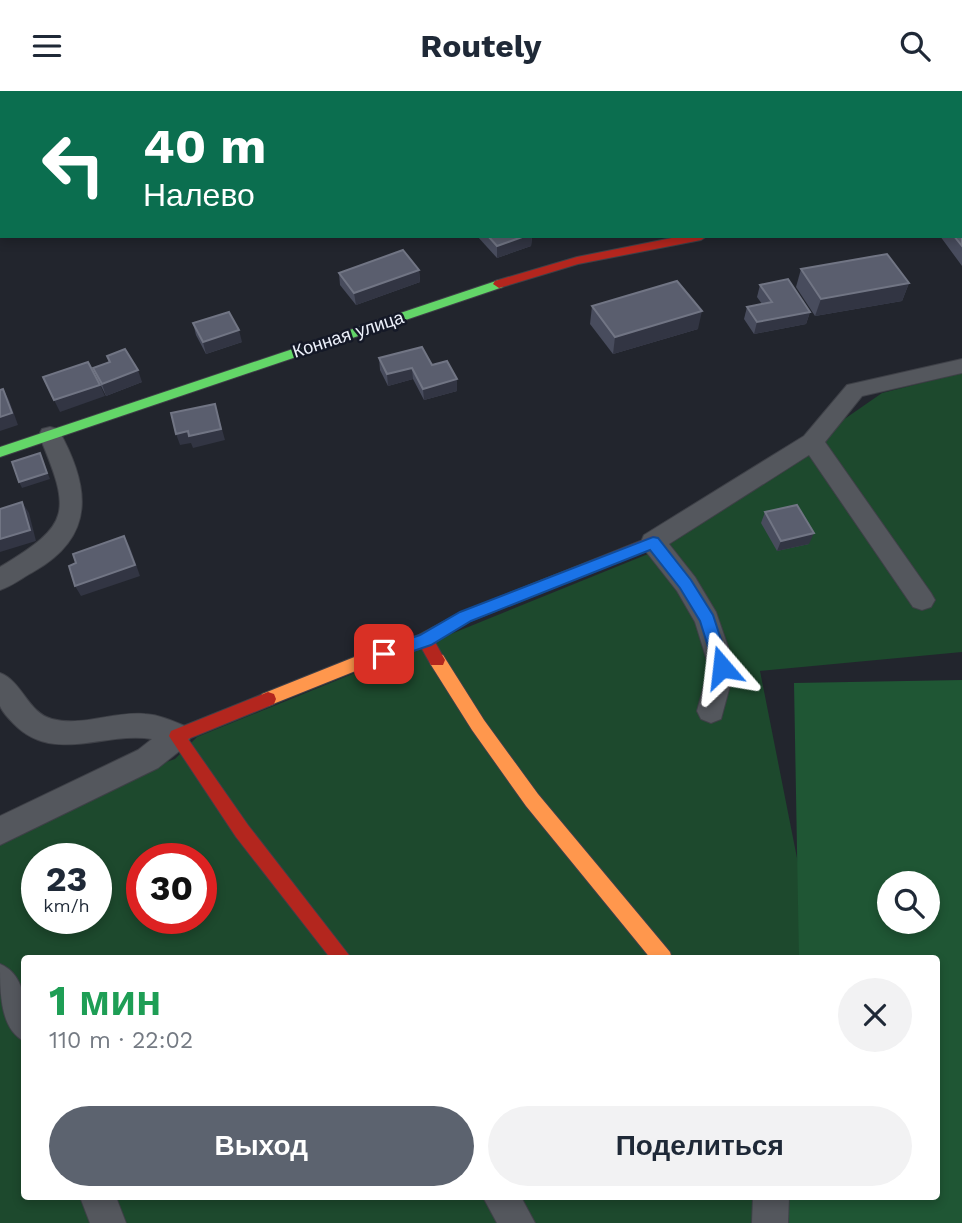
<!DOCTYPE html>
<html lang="ru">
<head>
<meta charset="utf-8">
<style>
	:root { --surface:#fff; --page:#f2f2f3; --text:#1f2937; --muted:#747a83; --accent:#5c636f }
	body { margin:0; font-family:"Work Sans",sans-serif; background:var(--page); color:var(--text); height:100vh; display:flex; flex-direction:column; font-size:26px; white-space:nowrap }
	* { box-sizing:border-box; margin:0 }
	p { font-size:23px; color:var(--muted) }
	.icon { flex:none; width:38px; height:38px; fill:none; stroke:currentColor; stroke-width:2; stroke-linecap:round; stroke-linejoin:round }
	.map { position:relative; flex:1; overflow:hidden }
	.details { position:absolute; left:21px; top:864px; width:919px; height:245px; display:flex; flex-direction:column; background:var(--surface); border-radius:7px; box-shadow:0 4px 10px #0003 }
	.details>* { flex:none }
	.guide { position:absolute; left:0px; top:0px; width:962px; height:147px; box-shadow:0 4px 10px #0003; background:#0b6e4f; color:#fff; overflow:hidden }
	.fabs { position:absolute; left:877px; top:780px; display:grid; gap:14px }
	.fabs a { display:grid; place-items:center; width:63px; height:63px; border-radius:50%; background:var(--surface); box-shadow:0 4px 10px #0003; font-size:35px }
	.speed { position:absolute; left:21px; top:752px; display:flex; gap:14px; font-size:35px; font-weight:700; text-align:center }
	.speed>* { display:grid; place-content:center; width:91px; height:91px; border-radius:50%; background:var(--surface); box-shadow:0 4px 10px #0003; line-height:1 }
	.speed small { font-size:18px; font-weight:400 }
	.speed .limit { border:10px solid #d22; background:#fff; color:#111 }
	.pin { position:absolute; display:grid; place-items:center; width:60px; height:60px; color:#fff; margin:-30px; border-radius:14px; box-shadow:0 4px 10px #0006 }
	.me { position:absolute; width:77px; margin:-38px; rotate:343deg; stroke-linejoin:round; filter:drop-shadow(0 0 5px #0008) }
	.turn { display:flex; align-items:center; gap:24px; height:147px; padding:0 28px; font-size:32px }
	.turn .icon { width:91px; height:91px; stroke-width:2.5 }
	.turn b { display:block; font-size:49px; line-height:60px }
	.round { display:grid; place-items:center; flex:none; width:74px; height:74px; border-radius:37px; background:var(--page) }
	.head { display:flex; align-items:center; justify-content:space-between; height:119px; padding:0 28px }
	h1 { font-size:42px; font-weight:700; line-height:52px; color:#1e9e55 }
	.button { display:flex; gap:14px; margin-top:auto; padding:14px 28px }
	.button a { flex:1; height:80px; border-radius:42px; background:var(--accent); color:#fff; font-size:28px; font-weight:700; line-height:80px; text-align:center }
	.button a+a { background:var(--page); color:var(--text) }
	header { display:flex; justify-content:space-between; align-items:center; height:91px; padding:0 28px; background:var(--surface); font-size:32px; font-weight:700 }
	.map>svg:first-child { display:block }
	.green { fill:#1d492d; fill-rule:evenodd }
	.forest { fill:#1f5634; fill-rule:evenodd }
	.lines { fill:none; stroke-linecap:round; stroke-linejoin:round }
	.street-casing { stroke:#3e4047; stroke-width:2 }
	.fast-casing { stroke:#3e4047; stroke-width:2 }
	.slow-casing { stroke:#3e4047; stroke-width:2 }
	.jam-casing { stroke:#3e4047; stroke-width:2 }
	.street { fill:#54575d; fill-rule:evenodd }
	.fast { fill:#63d668; fill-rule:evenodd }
	.slow { fill:#ff974d; fill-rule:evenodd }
	.jam { fill:#b3261e; fill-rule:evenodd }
	.wall { fill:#484c5d }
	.shaded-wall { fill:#323543 }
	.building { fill:#5a5e6e; stroke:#717584; stroke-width:2 }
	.route { fill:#1a73e8; stroke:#114b97; stroke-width:2 }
	.labels { text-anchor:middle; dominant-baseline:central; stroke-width:5; stroke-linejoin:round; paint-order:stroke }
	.far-street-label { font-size:18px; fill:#edf1fb; stroke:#151927 }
</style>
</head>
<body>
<header><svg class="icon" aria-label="menu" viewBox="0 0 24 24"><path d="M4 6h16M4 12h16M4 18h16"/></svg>Routely<svg class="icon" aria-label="search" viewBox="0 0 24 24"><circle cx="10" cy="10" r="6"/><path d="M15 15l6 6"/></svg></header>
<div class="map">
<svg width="962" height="1132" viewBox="0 0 962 1132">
	<rect width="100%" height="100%" fill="#22252d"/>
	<path class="green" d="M 962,282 L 962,561 L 760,580 L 817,868 L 24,868 L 24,1106 L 821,1106 L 820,1132 L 0,1132 L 0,728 L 175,668 L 197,646 L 653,461 L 882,302 ZM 37,768 L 96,768 L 96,828 L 37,828 ZM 142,768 L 201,768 L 201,828 L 142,828 Z"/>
	<path class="forest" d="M 962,589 L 962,1132 L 765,1132 L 769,1106 L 936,1106 L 936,868 L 799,868 L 794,592 ZM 889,793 L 928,793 L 928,831 L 889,831 Z"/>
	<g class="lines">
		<defs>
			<g id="street">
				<rect x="961" y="103" width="1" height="12"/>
				<path d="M 962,268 L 962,282 L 862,305 L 825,351 L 931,502 L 935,509 L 931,516 L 922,519 L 913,516 L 809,364 L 669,453 L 695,486 L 716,521 L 735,576 L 721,628 L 711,632 L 701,628 L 697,620 L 709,576 L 695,531 L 677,500 L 644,458 L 641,451 L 644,444 L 804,345 L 847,294 Z"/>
				<path d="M 50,336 L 58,338 C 90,395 97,445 33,481 C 22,487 12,495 0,499 L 0,476 C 72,433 71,421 39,344 L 42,338 Z"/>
				<path d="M 0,582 C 22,590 28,622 52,628 C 83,636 114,620 145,623 C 160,624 173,630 187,636 L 191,645 L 187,654 L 158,677 L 0,754 L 0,725 L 138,659 L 152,648 C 104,640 53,674 13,632 C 9,628 2,620 0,615 C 0,606 0,592 0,582 Z"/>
				<path d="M 0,873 C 29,885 26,924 24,950 C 0,938 0,901 0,873 Z"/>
				<path d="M 80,1106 L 116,1106 L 126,1132 L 90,1132 Z"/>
				<path d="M 483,1106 L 521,1106 L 535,1132 L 497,1132 Z"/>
				<path d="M 753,1106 L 789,1106 L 788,1132 L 752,1132 Z"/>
			</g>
			<path id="fast" d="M 499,189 L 503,190 L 503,196 L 0,366 L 0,356 Z"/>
			<g id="slow">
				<path d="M 425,542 L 431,544 L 433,549 L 431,554 L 368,575 L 268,615 L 262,613 L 260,608 L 262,603 L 357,565 Z"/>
				<path d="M 437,562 L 443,564 L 484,629 L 538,703 L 670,861 L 672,868 L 651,868 L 526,715 L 472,639 L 431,574 L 429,569 L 431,564 Z"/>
			</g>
			<g id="jam">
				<path d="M 682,145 L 707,145 L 701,149 L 578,173 L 499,197 L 493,193 L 495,190 L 577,166 Z"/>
				<path d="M 653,445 L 658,447 L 660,451 L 658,455 L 470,530 L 435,551 L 445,569 L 443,574 L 431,574 L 417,549 L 419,544 L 460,522 Z"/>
				<path d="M 268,601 L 274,603 L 276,608 L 274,613 L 188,648 L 248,734 L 352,868 L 331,868 L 236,746 L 169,645 L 171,640 Z"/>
			</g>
		</defs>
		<use href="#street" class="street-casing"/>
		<use href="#fast" class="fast-casing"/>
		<use href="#slow" class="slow-casing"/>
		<use href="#jam" class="jam-casing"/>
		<use href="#street" class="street"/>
		<use href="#fast" class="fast"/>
		<use href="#slow" class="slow"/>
		<use href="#jam" class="jam"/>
	</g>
	<g class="wall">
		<path d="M 962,128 L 962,175 L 940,145 L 961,145 Z"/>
		<path d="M 477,145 L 532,145 L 531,155 L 497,167 Z"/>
		<path d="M 801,178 L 909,192 L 902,210 L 815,225 L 796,196 Z"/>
		<path d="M 419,179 L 420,191 L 356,214 L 340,194 L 339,182 Z"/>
		<path d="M 760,194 L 810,221 L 806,233 L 754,243 L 744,228 L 747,216 L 762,213 L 757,206 Z"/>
		<path d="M 592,215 L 698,238 L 613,263 L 590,233 Z"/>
		<path d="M 193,232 L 242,251 L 206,263 L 196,244 Z"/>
		<path d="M 107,265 L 142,291 L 106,305 L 98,289 L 93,277 L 109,271 Z"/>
		<path d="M 379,267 L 432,274 L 457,288 L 457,300 L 424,309 L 413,288 L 388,295 L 380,279 Z"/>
		<path d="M 765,421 L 809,453 L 777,460 L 761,432 Z"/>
	</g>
	<g class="shaded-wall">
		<path d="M 962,56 L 962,73 L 961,76 L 961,57 Z"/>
		<path d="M 525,145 L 532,145 L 531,155 L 497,167 L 497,155 Z"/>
		<path d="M 419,179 L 420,191 L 356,214 L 354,202 Z"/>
		<path d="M 909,192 L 902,210 L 815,225 L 821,208 Z"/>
		<path d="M 702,220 L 698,238 L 613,263 L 615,246 Z"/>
		<path d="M 810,221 L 806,233 L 754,243 L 757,231 Z"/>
		<path d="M 239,239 L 242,251 L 206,263 L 203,251 Z"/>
		<path d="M 412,277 L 413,288 L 388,295 L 387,283 Z"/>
		<path d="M 138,279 L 142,291 L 106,305 L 102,293 Z"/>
		<path d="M 457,288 L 457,300 L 424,309 L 423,298 Z"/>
		<path d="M 100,294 L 105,305 L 60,321 L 54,309 Z"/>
		<path d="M 3,298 L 9,309 L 18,334 L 0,340 L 0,326 Z"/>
		<path d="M 215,313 L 225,349 L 193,357 L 191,352 L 180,354 L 176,343 L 188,340 Z"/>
		<path d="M 40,362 L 50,388 L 22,397 L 19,391 Z"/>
		<path d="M 22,411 L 29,422 L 36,450 L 0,461 L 0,448 Z"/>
		<path d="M 814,442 L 809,453 L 777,460 L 781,450 Z"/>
		<path d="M 124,445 L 130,456 L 140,485 L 81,505 L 75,495 Z"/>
	</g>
	<g class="building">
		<path d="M 961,128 L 962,128 L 962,155 L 954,145 L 961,145 Z"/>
		<path d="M 488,145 L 525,145 L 497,155 Z"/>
		<path d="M 403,159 L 419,179 L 354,202 L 339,182 Z"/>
		<path d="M 887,163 L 909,192 L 821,208 L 801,178 Z"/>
		<path d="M 788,188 L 810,221 L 757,231 L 747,216 L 772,211 L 760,194 Z"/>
		<path d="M 677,190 L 702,220 L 615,246 L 592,215 Z"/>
		<path d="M 229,221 L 239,239 L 203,251 L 193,232 Z"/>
		<path d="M 422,256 L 432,274 L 447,270 L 457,288 L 423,298 L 412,277 L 387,283 L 379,267 Z"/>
		<path d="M 125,258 L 138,279 L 102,293 L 93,277 L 110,271 L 107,265 Z"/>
		<path d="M 88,271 L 100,294 L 54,309 L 43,286 Z"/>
		<path d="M 3,298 L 12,322 L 0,326 L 0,299 Z"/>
		<path d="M 215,313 L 221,338 L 189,345 L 188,340 L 176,343 L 171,322 Z"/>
		<path d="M 40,362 L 47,382 L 19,391 L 12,371 Z"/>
		<path d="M 22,411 L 30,439 L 0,448 L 0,418 Z"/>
		<path d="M 797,414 L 814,442 L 781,450 L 765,421 Z"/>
		<path d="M 124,445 L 135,474 L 75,495 L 69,475 L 76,472 L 73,463 Z"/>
	</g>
	<path class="route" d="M 653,446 L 658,447 L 691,489 L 713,524 L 730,576 L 728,581 L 716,581 L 700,530 L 680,497 L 650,459 L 471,530 L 431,554 L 384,570 L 379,568 L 376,563 L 379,558 L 420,544 L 460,521 Z"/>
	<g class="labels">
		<g class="far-street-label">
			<text transform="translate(348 243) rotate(-18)">Конная улица</text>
		</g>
	</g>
</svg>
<div class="fabs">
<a><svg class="icon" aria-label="search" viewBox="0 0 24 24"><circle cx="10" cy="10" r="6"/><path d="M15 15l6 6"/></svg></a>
</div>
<div class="speed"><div>23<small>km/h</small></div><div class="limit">30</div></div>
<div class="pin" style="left:384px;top:563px;background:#d93025"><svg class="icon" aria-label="arrive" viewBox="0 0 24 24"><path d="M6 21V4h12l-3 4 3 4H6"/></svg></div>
<svg class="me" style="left:722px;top:576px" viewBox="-20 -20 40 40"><path d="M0-17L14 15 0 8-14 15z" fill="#1a73e8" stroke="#fff" stroke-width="4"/></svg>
<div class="guide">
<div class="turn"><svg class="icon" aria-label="left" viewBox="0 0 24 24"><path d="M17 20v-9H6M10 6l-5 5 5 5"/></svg><div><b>40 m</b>Налево</div></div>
</div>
<section class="details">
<div class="head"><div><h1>1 мин</h1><p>110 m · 22:02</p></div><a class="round"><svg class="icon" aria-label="close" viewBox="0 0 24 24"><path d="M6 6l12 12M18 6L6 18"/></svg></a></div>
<div class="button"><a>Выход</a><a>Поделиться</a></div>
</section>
</div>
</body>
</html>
